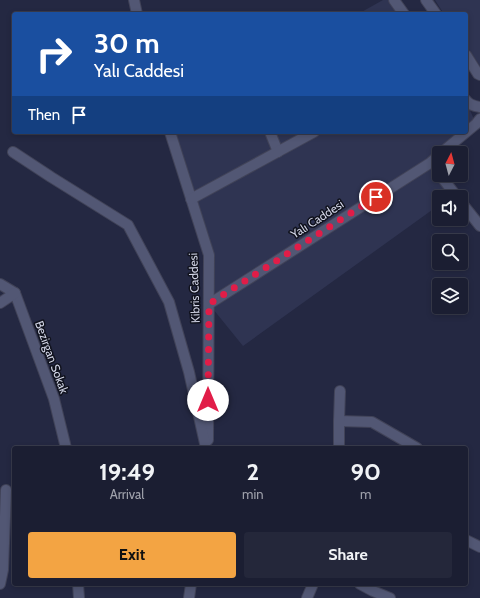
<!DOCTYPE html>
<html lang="en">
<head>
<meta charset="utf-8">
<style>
	:root { --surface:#1b1e32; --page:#24273a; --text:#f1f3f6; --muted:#a0a2ac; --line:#393c4d; --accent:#f3a443 }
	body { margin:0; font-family:Cabin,sans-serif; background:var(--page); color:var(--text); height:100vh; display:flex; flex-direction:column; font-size:15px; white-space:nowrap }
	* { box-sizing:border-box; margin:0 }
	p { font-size:13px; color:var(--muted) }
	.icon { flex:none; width:22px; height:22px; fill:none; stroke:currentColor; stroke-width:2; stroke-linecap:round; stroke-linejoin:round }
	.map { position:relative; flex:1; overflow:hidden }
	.details { position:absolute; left:12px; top:446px; width:456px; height:140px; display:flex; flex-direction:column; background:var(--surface); border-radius:4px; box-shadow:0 2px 6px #0003,0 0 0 1px var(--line) }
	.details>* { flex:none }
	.hud { position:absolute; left:12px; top:12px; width:456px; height:122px; border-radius:4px; box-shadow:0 2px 6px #0003,0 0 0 1px var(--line); background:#1a4fa0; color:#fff; overflow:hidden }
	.needle { width:26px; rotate:6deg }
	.tools { position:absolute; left:432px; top:146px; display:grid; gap:8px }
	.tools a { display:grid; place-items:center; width:36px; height:36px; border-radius:4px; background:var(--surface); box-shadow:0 2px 6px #0003,0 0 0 1px var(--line); font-size:20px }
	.pin { position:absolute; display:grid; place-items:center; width:34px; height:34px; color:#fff; margin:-17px; border:2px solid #fff; border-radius:50%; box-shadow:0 1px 4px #0007 }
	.me { position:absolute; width:44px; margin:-22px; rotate:0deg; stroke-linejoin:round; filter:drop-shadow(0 0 3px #0008) }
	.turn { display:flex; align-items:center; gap:14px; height:84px; padding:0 16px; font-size:18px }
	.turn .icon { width:52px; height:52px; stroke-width:2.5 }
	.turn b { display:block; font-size:28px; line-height:34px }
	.then { display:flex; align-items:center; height:38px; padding:0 16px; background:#0003; gap:8px; font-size:15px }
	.eta { display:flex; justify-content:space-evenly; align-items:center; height:68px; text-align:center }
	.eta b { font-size:24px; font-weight:800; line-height:28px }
	.action { display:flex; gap:8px; margin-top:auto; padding:8px 16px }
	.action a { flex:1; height:46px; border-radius:4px; background:var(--accent); color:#111; font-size:16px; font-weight:800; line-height:46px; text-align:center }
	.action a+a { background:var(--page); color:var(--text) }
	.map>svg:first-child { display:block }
	.built { fill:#2f3452 }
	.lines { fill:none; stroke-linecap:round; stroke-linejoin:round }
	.street-casing { stroke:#414358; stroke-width:12 }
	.secondary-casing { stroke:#414358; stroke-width:12 }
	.street { stroke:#525774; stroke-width:10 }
	.secondary { stroke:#525774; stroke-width:10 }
	.route { stroke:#e11d48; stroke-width:7; stroke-dasharray:0 12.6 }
	.labels { text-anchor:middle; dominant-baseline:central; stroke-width:3; stroke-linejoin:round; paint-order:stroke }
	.street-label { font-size:12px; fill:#d1d4e5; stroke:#10121d }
</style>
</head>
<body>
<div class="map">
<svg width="480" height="598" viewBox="0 0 480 598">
	<rect width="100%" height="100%" fill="#242842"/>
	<g class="built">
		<path d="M 383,0 L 394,0 L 403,14 L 358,14 Z"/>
		<path d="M 435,0 L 480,0 L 480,66 L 466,45 L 466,14 L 444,14 Z"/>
		<path d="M 466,101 L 476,124 L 430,163 L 454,194 L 450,197 L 439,197 L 439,205 L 243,346 L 209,304 L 209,255 L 170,132 L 466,132 Z"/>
	</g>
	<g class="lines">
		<defs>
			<g id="street">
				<path d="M 134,0 L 137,14"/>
				<path d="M 170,132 L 209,255 L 208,440"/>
				<path d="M 270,132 L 278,152"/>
				<path d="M 13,152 L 51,177 L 128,225 L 169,302 L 189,372 L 206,448"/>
				<path d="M 441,153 L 476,124 L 480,119"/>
				<path d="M 440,175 L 457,197"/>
				<path d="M 191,199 L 314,132"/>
				<path d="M 461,202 L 480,226"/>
				<path d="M 0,284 L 15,293 L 54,399 L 66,448"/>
				<path d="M 0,303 L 15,293"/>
				<path d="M 209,304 L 430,163 L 439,155"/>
				<path d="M 339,421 L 372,422 L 417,448"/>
				<path d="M 339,448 L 339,421 L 340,391"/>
				<path d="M 466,540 L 480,547"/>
				<path d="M 0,584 L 3,570 L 6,490"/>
				<path d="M 78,584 L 79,598"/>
				<path d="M 360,584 L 373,591 L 390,598"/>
				<path d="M 189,598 L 191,584"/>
				<path d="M 307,598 L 313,584"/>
			</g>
			<g id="secondary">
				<path d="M 394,0 L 404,14"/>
				<path d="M 426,0 L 436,14"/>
				<path d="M 466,55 L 478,74 L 480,75"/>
				<path d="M 466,100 C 469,105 475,106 480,107"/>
			</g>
		</defs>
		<use href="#street" class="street-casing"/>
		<use href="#secondary" class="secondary-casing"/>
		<use href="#street" class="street"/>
		<use href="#secondary" class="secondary"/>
	</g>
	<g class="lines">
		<path class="route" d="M 208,400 L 209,304 L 376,197"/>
	</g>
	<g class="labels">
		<g class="street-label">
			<text transform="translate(317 219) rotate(-33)">Yalı Caddesi</text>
			<text transform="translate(194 288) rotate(-92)">Kibris Caddesi</text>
			<text transform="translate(52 357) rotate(70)">Bezirgan Sokak</text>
		</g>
	</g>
</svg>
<div class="tools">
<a><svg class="needle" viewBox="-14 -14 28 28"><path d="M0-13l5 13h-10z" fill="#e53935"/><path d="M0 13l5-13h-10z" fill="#a0a2ac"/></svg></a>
<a><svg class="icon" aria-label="sound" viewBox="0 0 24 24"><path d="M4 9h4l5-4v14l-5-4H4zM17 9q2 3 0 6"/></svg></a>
<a><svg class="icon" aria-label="search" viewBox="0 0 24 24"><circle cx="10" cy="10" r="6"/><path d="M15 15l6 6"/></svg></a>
<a><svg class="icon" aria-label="layers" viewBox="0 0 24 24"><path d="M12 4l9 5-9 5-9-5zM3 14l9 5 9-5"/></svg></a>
</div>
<div class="pin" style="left:376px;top:197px;background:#d93025"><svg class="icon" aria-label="arrive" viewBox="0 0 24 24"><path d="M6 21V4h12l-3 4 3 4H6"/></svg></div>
<svg class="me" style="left:208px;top:400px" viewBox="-20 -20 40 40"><circle r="19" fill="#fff"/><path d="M0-13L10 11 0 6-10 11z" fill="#e11d48"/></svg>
<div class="hud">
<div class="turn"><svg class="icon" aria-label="right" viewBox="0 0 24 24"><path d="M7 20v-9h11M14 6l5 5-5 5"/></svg><div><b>30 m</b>Yalı Caddesi</div></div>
<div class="then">Then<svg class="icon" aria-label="arrive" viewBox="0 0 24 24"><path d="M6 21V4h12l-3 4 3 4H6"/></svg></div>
</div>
<section class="details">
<div class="eta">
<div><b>19:49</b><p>Arrival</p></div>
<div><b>2</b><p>min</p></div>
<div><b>90</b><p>m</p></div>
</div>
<div class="action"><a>Exit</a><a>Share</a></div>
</section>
</div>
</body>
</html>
